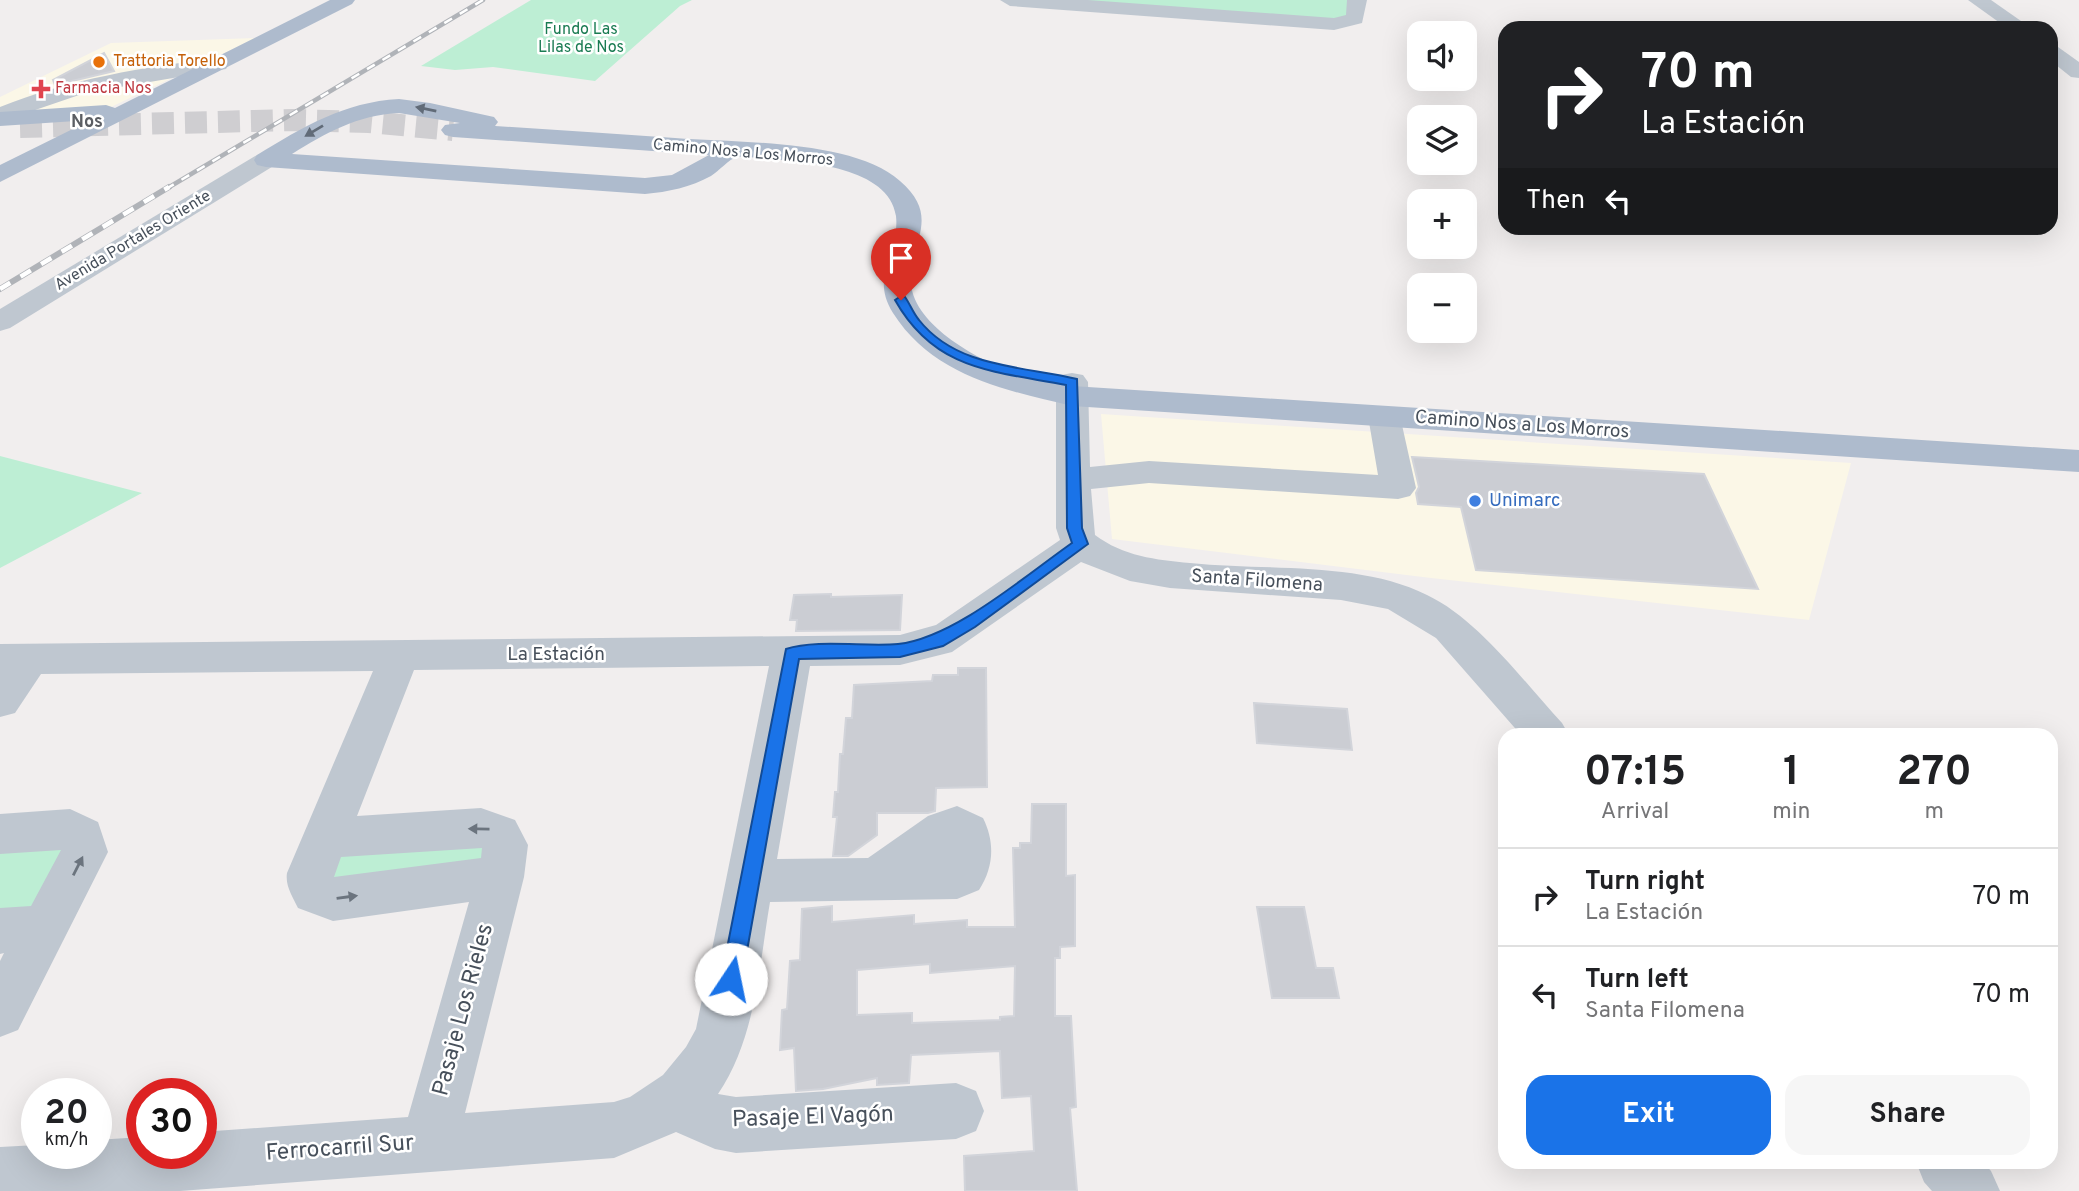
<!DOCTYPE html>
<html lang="en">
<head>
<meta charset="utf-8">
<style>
	:root { --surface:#fff; --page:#f6f6f6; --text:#202124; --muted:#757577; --line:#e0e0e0; --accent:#1a73e8 }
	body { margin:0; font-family:Overpass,sans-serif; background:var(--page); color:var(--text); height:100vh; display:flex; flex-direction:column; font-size:26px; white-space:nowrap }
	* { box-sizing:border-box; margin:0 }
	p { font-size:23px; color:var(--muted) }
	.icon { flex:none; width:38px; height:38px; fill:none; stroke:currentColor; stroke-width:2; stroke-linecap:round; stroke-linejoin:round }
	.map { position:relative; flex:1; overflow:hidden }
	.panel { position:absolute; left:1498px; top:728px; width:560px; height:441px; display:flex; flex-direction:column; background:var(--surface); border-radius:21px; box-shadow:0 7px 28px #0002 }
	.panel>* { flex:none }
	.banner { position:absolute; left:1498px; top:21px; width:560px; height:214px; border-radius:21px; box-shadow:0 7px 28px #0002; background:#202124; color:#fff; overflow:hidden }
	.buttons { position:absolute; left:1407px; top:21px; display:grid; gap:14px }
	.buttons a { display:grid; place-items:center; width:70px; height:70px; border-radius:14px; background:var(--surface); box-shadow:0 7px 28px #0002; font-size:35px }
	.speed { position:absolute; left:21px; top:1078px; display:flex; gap:14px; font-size:35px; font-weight:700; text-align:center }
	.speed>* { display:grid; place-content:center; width:91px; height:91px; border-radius:50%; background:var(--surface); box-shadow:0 7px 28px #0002; line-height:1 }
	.speed small { font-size:18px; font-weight:400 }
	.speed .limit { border:10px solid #d22; background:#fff; color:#111 }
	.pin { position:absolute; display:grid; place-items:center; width:60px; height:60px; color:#fff; margin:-72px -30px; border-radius:50% 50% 50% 0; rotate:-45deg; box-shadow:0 0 7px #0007 }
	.pin .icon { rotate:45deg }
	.me { position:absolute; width:77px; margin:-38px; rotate:11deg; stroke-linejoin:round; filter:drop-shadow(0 0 5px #0008) }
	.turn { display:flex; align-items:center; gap:24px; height:147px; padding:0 28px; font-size:32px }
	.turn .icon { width:91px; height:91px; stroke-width:2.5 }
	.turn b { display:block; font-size:49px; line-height:60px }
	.then { display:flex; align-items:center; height:66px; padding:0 28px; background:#0003; gap:14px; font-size:26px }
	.eta { display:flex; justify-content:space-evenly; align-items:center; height:119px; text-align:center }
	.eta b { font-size:42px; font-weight:700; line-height:49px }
	.cta { display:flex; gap:14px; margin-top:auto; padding:14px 28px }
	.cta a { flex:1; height:80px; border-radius:21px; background:var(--accent); color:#fff; font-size:28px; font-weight:700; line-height:80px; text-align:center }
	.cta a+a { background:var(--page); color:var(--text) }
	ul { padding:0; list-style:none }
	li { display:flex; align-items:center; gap:21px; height:98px; padding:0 28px; border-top:2px solid var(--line) }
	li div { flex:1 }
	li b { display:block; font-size:26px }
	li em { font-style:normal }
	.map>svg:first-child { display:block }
	.commercial { fill:#fbf7e7 }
	.green { fill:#bdeed4 }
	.building { fill:#cbcdd3; stroke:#d2d4da; stroke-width:2; fill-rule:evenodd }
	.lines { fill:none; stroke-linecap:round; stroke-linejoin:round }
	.major-tunnel { stroke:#cfced1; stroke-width:22; stroke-dasharray:22 11; stroke-linecap:butt }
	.minor { fill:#bfc7d0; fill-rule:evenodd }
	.major { fill:#aebbcd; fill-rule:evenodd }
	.rail-far1-casing { stroke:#b0b3b8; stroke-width:4.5 }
	.rail-casing { stroke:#b0b3b8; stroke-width:6 }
	.rail-far1 { stroke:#fff; stroke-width:2.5; stroke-dasharray:9; stroke-linecap:butt }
	.rail { stroke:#fff; stroke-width:4.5; stroke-dasharray:12; stroke-linecap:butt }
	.oneway { fill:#616b78 }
	.oneway2 { fill:#6b747e }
	.route { fill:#1a73e8; stroke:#114b97; stroke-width:2 }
	.food-dot { fill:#e8710a; stroke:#fff; stroke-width:2.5 }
	.health-dot { fill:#e0444e; stroke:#fff; stroke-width:2.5 }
	.shop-dot { fill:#3f7fe0; stroke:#fff; stroke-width:2.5 }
	.labels { text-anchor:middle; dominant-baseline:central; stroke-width:5; stroke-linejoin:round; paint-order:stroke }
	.far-park-label { font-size:16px; fill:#197b52; stroke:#fff }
	.far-food-label { font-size:16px; fill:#c56008; stroke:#fff; text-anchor:start }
	.far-health-label { font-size:16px; fill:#be3a42; stroke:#fff; text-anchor:start }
	.far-street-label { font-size:16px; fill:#47505b; stroke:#fff }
	.far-neighbourhood-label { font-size:18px; font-weight:bold; fill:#5b5e63; stroke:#fff }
	.street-label { font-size:19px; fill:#47505b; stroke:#fff }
	.shop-label { font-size:19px; fill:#366cbe; stroke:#fff; text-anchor:start }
	.near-street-label { font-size:23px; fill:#47505b; stroke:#fff }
</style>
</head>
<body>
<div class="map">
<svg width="2079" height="1191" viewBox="0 0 2079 1191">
	<rect width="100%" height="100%" fill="#f1eeee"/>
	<g class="commercial">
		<path d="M 256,38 L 109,108 L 0,115 L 0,97 L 111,43 Z"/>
		<path d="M 1101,414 L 1851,463 L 1809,620 L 1431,578 L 1112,539 Z"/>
	</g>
	<g class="green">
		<path d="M 531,0 L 692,0 L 680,6 L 595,81 L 493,67 L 455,70 L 421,66 Z"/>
		<path d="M 1046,0 L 1350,0 L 1348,15 L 1343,20 Z"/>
		<path d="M 0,456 L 142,493 L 0,568 Z"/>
		<path d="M 486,844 L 482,860 L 340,889 L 326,865 L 333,856 Z"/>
		<path d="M 0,846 L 69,846 L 46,902 L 0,921 Z"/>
	</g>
	<g class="building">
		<path d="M 104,53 L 114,71 L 55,85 L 53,80 Z"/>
		<path d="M 1412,457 L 1704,474 L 1758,589 L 1476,570 L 1461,507 L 1418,504 L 1416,493 L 1419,487 Z"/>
		<path d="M 831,594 L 831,597 L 902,595 L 900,630 L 796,631 L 797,620 L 790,620 L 794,595 Z"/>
		<path d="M 958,668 L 986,668 L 987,787 L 936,788 L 935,811 L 928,813 L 877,813 L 877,835 L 848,856 L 833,856 L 837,817 L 833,817 L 835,792 L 838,792 L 840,754 L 843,754 L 846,718 L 852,718 L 854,685 L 932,681 L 933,675 L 958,675 Z"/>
		<path d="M 1254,703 L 1347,709 L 1352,750 L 1257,743 Z"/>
		<path d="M 1032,804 L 1066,804 L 1066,876 L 1075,875 L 1075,946 L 1060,947 L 1060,958 L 1055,958 L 1055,1016 L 1071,1016 L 1076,1107 L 1070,1108 L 1077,1191 L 965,1191 L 964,1156 L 1034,1151 L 1031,1096 L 1002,1098 L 1000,1051 L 911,1055 L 909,1083 L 877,1085 L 877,1078 L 823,1089 L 796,1091 L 794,1048 L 780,1050 L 782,1010 L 787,1009 L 790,961 L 800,960 L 802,909 L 832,906 L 832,922 L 914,915 L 914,924 L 967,920 L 967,927 L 1015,927 L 1013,848 L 1020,848 L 1020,843 L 1031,843 ZM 930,964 L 930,973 L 1015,966 L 1014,1016 L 1000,1017 L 1000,1020 L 912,1023 L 912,1013 L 857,1015 L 857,970 Z"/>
		<path d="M 1257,907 L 1304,907 L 1316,968 L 1333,968 L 1339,998 L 1272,998 Z"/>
	</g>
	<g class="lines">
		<path class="major-tunnel" d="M 20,127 L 293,120 L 369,122 L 453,130"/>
		<g class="minor">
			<path d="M 1000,0 L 1088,0 L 1334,18 L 1346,15 L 1347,0 L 1367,0 L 1362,23 L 1334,30 L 1010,6 Z"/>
			<path d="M 1968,0 L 1991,0 L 2031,28 L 2007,28 Z"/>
			<path d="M 2051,45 L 2058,47 L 2079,62 L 2079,78 L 2071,77 L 2051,61 Z"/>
			<path d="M 218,58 L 226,59 L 229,64 L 226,69 L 85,93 L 0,122 L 0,107 C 70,79 144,67 218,58 Z"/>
			<path d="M 266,153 L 275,155 L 278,160 L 275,165 L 10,328 L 0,331 L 0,309 L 257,155 Z"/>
			<path d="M 1072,373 L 1083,375 L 1088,382 L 1090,467 L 1149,461 L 1378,475 L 1368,416 L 1372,409 L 1384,406 L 1396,409 L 1400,416 L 1416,488 L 1410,496 L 1398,499 L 1149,483 L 1091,489 L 1095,535 C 1123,556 1156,560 1190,563 C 1266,571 1359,561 1427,595 C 1478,619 1524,682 1562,723 L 1569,735 L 1521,735 L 1436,638 L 1388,609 L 1341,600 L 1170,588 L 1130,581 L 1081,562 L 952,652 L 900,665 L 810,666 L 777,859 L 868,858 L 928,816 L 957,806 L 983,818 C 995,842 994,867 979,890 L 957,899 L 770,902 C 759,966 756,1038 718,1094 L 736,1097 L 956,1083 L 976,1091 L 984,1111 L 976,1131 L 956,1139 L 736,1153 L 715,1149 L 676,1132 L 614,1158 L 180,1191 L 0,1191 L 0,1147 L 37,1145 L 37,1153 L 96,1153 L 96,1140 L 142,1137 L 142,1153 L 201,1153 L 201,1132 L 408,1117 L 469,902 L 333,921 L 298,908 C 293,897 285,886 287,873 L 373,671 L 41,674 L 15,713 L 0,717 L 0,644 L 900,635 L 936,625 L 1060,540 L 1056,528 L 1056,382 L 1061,375 ZM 769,666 L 696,1029 L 686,1047 L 663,1075 L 630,1097 L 614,1102 L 465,1113 L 524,877 L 528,845 L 515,820 L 481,808 L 357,816 L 414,670 ZM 482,848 L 481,858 L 334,877 L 341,857 Z"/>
			<path d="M 70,809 L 98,822 L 108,852 L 18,1030 L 0,1037 L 0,961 L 4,953 L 0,954 L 0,908 L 31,906 L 61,850 L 0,854 L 0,814 Z"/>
			<path d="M 1916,1162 L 1983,1162 L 1991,1171 L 2000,1191 L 1932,1191 L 1924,1182 Z"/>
		</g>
		<g class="major">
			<path d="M 330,0 L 355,0 L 352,4 L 0,182 L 0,165 L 91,120 L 0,126 L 0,112 L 106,105 L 115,108 Z"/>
			<path d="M 399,99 L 430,103 L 494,117 L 498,122 L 495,126 C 555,130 615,134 675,138 C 736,143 853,139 900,181 C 943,218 908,244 911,284 C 915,329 988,365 1025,377 C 1040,381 1057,383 1072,386 L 2079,450 L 2079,472 L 1072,406 C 1005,390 933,376 893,313 C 869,275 900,253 896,216 C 889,167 806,162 769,159 C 760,159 745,155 737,157 C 729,159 719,171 711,176 C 691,187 668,192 645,194 L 266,167 L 257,165 L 254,160 L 257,155 C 303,127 344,102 399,99 ZM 399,113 L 460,123 L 445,125 L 441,130 L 445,135 L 453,137 L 709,155 L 672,175 L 645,178 L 292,154 C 326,133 357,115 399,113 Z"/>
		</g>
		<defs>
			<path id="rail-far1" d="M 166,189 L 483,0"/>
			<path id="rail" d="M 0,289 L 169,187"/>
		</defs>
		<use href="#rail-far1" class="rail-far1-casing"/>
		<use href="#rail" class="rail-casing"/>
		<use href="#rail-far1" class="rail-far1"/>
		<use href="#rail" class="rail"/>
	</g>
	<defs><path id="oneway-solid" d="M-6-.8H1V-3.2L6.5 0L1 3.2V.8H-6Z" transform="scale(1.75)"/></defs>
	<g class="oneway">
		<use href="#oneway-solid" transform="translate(426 109) rotate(-169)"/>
		<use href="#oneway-solid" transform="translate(314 131) rotate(149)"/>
	</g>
	<g class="oneway2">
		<use href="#oneway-solid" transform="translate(479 829) rotate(-179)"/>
		<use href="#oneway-solid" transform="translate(78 866) rotate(-63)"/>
		<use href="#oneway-solid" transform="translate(347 897) rotate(-8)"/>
	</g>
	<path class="route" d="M 901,296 L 905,297 C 910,304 913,313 919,320 C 957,368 1022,366 1077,379 L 1082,528 L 1088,544 L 975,627 L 943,646 L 900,657 L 799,659 L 742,979 L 739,987 L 731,990 L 724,987 L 721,979 L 786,649 C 816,639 866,647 898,644 C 954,638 1026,575 1072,543 L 1067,528 L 1066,385 C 993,371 935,371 895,300 Z"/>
	<circle class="food-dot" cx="99" cy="62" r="7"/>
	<path class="health-dot" d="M37.5 78.5h7v7h7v7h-7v7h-7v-7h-7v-7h7z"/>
	<circle class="shop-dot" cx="1475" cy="501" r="7"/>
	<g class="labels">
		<g class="far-park-label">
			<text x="581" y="30">Fundo Las<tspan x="581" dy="18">Lilas de Nos</tspan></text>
		</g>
		<g class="far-food-label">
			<text x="113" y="62">Trattoria Torello</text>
		</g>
		<g class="far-health-label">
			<text x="55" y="89">Farmacia Nos</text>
		</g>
		<g class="far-street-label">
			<text transform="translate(743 153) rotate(5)">Camino Nos a Los Morros</text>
			<text transform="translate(133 241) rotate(-31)">Avenida Portales Oriente</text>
		</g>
		<g class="far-neighbourhood-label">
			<text x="87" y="122">Nos</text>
		</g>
		<g class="street-label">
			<text transform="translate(1522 425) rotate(4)">Camino Nos a Los Morros</text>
			<text transform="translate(1257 581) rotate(4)">Santa Filomena</text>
			<text x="556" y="655">La Estación</text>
		</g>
		<g class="shop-label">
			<text x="1489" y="501">Unimarc</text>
		</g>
		<g class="near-street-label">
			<text transform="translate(464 1010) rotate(-75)">Pasaje Los Rieles</text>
			<text transform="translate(813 1118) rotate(-2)">Pasaje El Vagón</text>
			<text transform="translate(340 1149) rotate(-4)">Ferrocarril Sur</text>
		</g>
	</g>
</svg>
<div class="buttons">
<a><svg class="icon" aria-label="sound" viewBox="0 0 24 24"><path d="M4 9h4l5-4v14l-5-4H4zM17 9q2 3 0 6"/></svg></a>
<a><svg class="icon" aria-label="layers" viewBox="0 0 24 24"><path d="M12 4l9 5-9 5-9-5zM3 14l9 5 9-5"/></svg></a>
<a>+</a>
<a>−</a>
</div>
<div class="speed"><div>20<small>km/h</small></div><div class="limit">30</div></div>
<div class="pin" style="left:901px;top:300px;background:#d93025"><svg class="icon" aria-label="arrive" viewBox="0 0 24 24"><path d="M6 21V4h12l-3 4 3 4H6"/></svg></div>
<svg class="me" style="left:731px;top:979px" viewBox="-20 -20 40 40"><circle r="19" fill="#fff"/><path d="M0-13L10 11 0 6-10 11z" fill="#1a73e8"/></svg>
<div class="banner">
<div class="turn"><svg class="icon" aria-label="right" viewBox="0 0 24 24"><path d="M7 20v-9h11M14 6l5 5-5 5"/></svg><div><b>70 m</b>La Estación</div></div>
<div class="then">Then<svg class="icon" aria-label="left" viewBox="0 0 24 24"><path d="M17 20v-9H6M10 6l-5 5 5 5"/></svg></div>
</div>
<section class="panel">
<div class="eta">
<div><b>07:15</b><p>Arrival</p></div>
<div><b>1</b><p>min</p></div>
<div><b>270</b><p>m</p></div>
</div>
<ul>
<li><svg class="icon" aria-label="right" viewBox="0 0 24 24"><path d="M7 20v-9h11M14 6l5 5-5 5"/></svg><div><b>Turn right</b><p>La Estación</p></div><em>70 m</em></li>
<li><svg class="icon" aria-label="left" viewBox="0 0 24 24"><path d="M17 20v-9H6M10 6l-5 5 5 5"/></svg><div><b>Turn left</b><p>Santa Filomena</p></div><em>70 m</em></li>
</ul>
<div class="cta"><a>Exit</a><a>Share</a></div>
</section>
</div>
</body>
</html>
